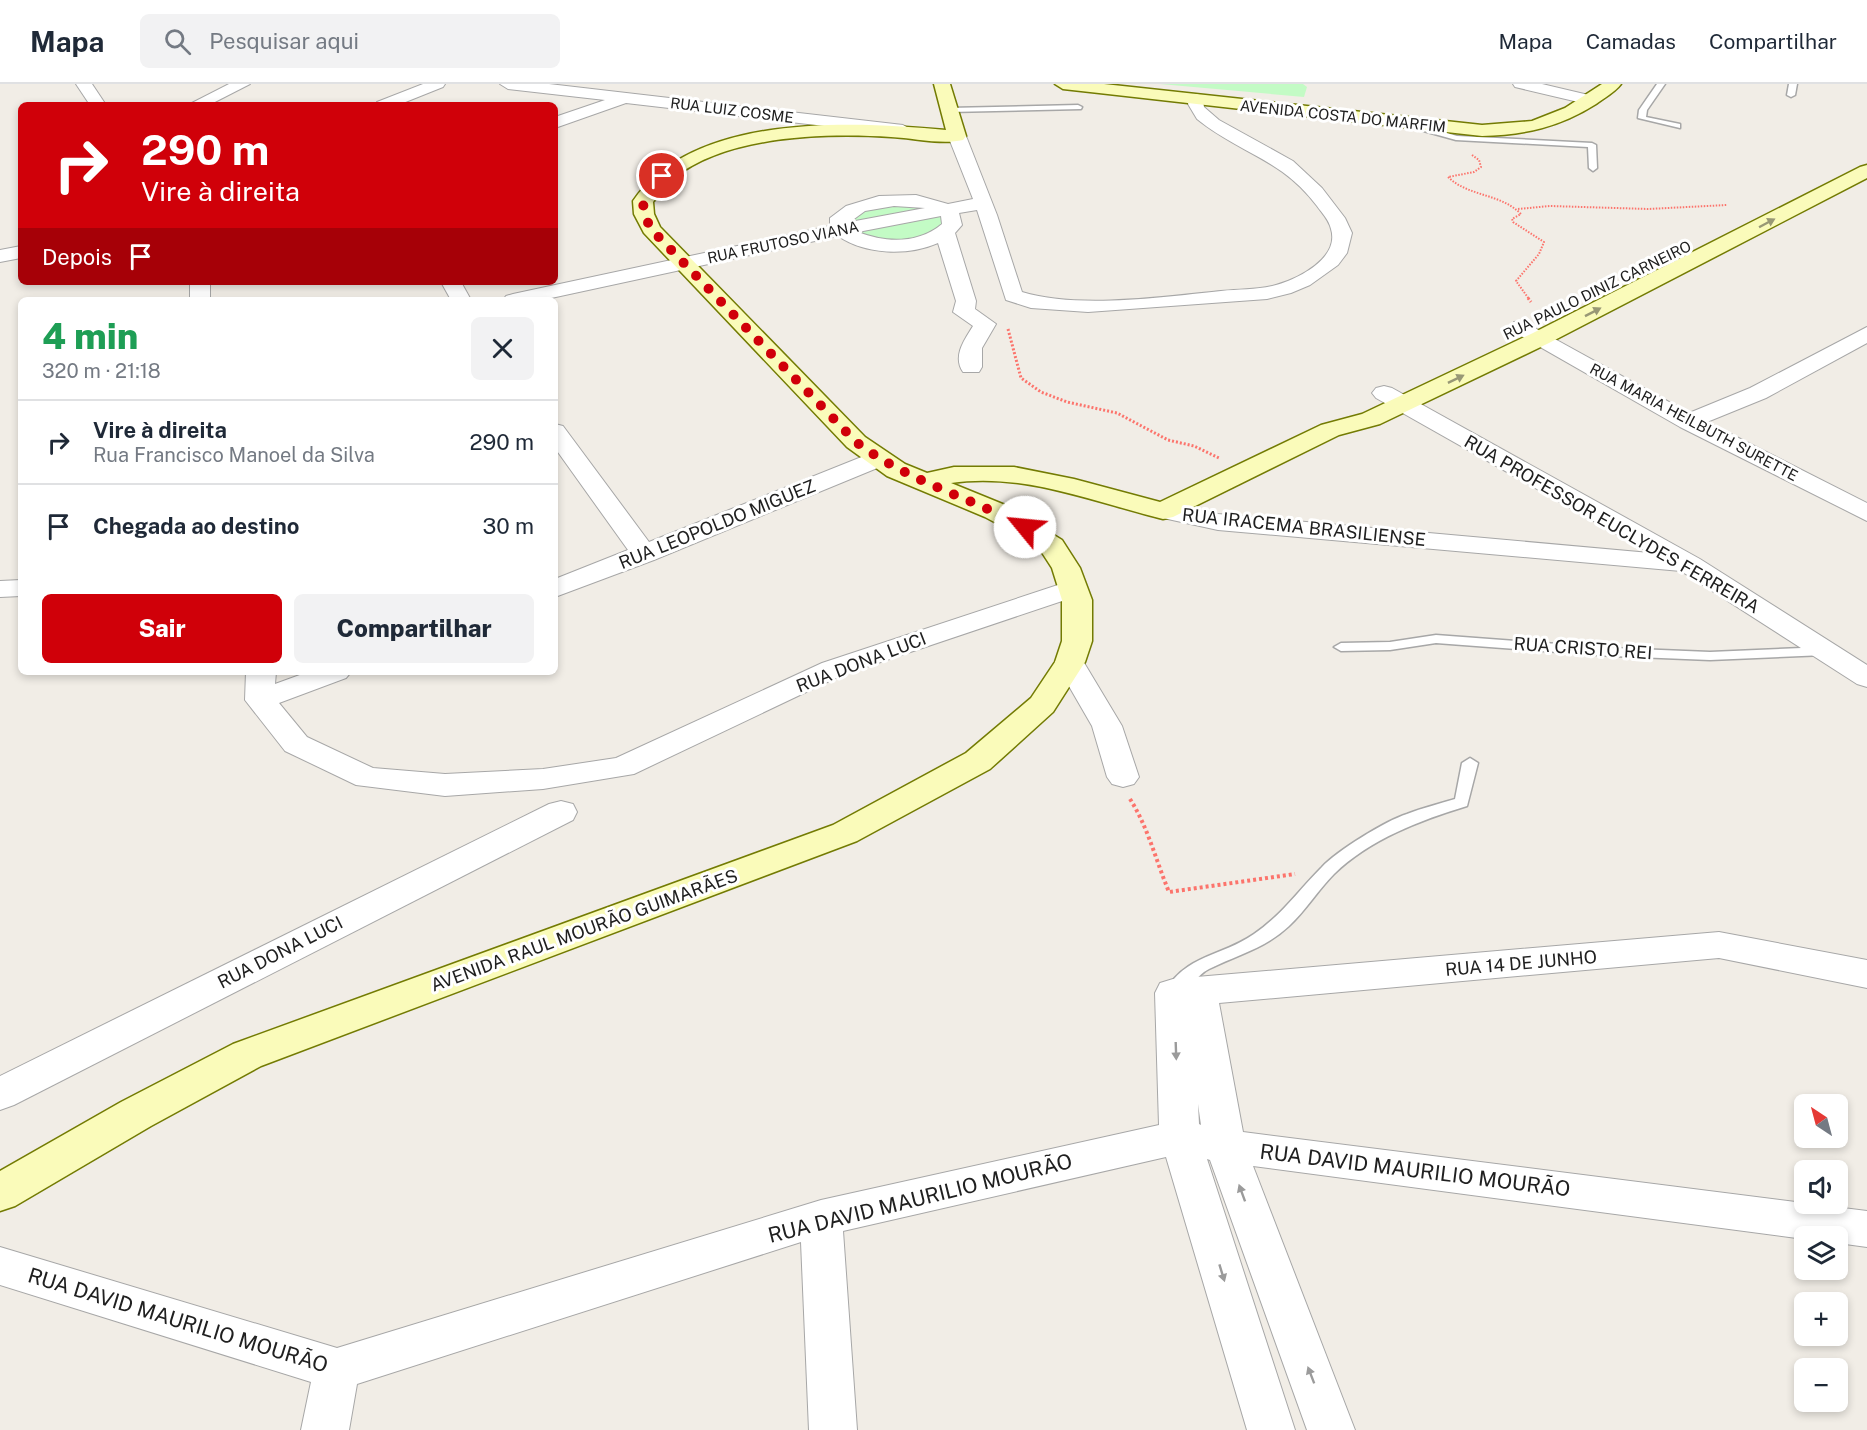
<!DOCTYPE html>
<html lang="pt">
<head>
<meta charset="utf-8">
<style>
	:root { --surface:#fff; --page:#f2f2f3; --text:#1f2937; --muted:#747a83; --line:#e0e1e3; --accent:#d00009 }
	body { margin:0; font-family:"Public Sans",sans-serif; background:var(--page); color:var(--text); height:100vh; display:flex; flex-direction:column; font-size:22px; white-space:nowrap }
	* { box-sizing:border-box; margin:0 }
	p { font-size:20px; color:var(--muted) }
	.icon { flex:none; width:33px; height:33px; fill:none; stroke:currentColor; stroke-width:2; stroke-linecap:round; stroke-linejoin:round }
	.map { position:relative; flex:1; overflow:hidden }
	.drawer { position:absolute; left:18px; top:213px; width:540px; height:378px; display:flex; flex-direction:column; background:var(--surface); border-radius:9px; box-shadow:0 3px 9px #0003 }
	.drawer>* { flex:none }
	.banner { position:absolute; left:18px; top:18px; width:540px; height:183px; border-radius:9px; box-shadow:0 3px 9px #0003; background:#d00009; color:#fff; overflow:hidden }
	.needle { width:39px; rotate:324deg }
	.fabs { position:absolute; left:1794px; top:1010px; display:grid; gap:12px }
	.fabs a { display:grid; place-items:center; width:54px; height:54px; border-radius:9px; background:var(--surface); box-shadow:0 3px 9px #0003; font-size:30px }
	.pin { position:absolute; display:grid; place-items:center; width:51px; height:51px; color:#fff; margin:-26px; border:3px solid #fff; border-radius:50%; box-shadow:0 2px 6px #0007 }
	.me { position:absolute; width:66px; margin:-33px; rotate:298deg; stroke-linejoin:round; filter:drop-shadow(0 0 4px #0008) }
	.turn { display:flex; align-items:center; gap:21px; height:126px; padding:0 24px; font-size:27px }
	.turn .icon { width:78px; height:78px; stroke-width:2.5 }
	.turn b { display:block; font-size:42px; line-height:51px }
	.then { display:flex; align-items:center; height:57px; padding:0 24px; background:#0003; gap:12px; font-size:22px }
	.round { display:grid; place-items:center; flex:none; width:63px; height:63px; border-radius:9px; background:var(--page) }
	.head { display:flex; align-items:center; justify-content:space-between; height:102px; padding:0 24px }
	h1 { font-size:36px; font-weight:800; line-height:45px; color:#1e9e55 }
	.button { display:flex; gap:12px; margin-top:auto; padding:12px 24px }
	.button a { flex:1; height:69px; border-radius:9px; background:var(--accent); color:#fff; font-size:24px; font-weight:800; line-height:69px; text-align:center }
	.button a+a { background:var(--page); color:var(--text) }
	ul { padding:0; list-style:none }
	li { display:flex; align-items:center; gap:18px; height:84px; padding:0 24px; border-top:2px solid var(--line) }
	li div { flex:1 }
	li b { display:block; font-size:22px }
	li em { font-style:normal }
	header { display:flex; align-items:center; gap:36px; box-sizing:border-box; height:84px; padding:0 30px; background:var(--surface); border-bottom:2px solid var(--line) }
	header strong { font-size:28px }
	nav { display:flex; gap:33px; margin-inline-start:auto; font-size:21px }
	.search { width:420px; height:54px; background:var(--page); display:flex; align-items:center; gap:15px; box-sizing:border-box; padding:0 21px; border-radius:9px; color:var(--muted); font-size:22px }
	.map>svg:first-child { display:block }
	.park { fill:#c3fbc5 }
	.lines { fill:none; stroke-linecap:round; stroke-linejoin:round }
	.lane-casing { stroke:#a7a7a7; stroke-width:3 }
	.street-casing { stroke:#a7a7a7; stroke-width:2 }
	.secondary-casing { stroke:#737b03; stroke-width:3 }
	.path-far2 { stroke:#fc746c; stroke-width:2; stroke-dasharray:1.5 1.5; stroke-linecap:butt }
	.path-far1 { stroke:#fc746c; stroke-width:3; stroke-dasharray:2 2; stroke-linecap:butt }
	.path { stroke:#fc746c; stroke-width:4; stroke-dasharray:3 3; stroke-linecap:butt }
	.lane { fill:#fff; fill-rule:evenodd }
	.street { fill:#fff; fill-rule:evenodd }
	.secondary { fill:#fafbba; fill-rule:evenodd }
	.oneway { fill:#989875 }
	.oneway2 { fill:#9b9b9b }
	.route { stroke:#d00009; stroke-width:10; stroke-dasharray:0 18 }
	.labels { text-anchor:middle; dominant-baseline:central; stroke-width:6; stroke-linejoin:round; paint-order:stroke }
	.far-street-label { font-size:15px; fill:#202020; stroke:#fff }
	.street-label { font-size:18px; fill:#202020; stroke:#fff }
	.near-street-label { font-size:21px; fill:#202020; stroke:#fff }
</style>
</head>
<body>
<header>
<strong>Mapa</strong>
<div class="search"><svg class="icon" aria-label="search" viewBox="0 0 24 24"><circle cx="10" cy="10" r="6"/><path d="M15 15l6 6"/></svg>Pesquisar aqui</div>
<nav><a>Mapa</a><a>Camadas</a><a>Compartilhar</a></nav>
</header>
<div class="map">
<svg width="1867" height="1346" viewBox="0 0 1867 1346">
	<rect width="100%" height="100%" fill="#f1ede6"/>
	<g class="park">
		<path d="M 1160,0 L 1303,0 L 1307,3 L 1304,13 Z"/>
		<path d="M 929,119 L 952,141 L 901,160 L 842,145 L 851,125 Z"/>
	</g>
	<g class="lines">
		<defs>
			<g id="lane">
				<path d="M 1657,0 L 1665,0 L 1647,26 L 1646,33 L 1680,40 L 1680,44 L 1638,34 L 1639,26 Z"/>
				<path d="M 1789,0 L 1797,0 L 1795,11 L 1791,13 L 1787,11 Z"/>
				<path d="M 1078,21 L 1082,23 L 1081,25 L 949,28 L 945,26 L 949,24 Z"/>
				<path d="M 1405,37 L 1457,52 L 1592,59 L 1596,61 L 1597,84 L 1593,87 L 1589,84 L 1588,63 L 1456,56 L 1402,41 L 1401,39 Z"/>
				<path d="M 1436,551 L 1612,564 L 1710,568 L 1825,563 L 1832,567 L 1825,571 L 1710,576 L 1612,572 L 1436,559 L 1390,566 L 1341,567 L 1334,563 L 1341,559 L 1390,558 Z"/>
				<path d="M 1470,674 L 1478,679 L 1467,722 C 1421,736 1370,755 1334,790 C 1318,806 1306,826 1289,842 C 1266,864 1237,871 1209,885 C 1194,892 1183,919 1167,914 L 1164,909 C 1186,870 1221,873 1254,850 C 1284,829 1297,808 1322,783 C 1337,767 1385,737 1407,730 C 1422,724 1439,720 1455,715 L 1462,679 Z"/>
			</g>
			<g id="street">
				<path d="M 76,0 L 92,0 L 106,21 L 90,21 Z"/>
				<path d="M 229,0 L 250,0 L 209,21 L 188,21 Z"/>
				<path d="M 423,0 L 445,0 L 443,3 L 398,21 L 375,21 L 377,18 Z"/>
				<path d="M 500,0 L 549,0 L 903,41 L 912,46 L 903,51 L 626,19 L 555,44 L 555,33 L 605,16 L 508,5 Z"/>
				<path d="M 1513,0 L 1542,0 L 1597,13 L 1599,16 L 1591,21 L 1515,3 Z"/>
				<path d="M 1196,10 L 1202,12 L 1204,23 L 1219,36 L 1293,77 L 1322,104 L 1345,134 L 1352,149 L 1347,169 L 1338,181 L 1310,201 L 1291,209 L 1267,215 L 1088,228 L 1031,224 L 1006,216 L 977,126 L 959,129 L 962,141 L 955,149 L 976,217 L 975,225 L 996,240 L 982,264 L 982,283 L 979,288 L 963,288 C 952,272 965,255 973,242 L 953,228 L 956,217 L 938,159 C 908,172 866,171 838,152 L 542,216 L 503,216 L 506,212 L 513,210 L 830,142 L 830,134 L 846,122 L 879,112 L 916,111 L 948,120 L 973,115 L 948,52 L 957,47 L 966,52 L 997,131 L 1022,208 C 1077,225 1164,213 1221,207 C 1239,205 1259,206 1276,201 C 1298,195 1340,174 1331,145 C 1329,136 1322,129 1317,122 C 1281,74 1240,70 1197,35 L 1188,20 L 1190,12 ZM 894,122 L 925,124 L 850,138 L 865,127 ZM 941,132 L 942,140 C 918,160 886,159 858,148 Z"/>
				<path d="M 21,162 L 21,174 L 0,178 L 0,166 Z"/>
				<rect x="190" y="198" width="20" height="18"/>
				<path d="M 441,198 L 461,198 L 471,216 L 451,216 Z"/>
				<path d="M 1522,237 L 1689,329 L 1750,304 L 1867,243 L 1867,259 L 1766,314 L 1707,338 L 1867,419 L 1867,437 L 1680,343 L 1514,248 L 1511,243 L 1514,238 Z"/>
				<path d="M 1384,302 L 1392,304 L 1700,475 L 1867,581 L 1867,603 L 1857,600 L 1681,487 L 1218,446 L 1154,432 L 1150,427 L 1154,422 L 1163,419 L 1218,430 L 1650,469 L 1376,314 L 1372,309 L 1376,304 Z"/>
				<path d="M 555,340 L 563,342 L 649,458 L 869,370 L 878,368 L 887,370 L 890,375 L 887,380 L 654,476 L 555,513 L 555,495 L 628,466 L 555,364 Z"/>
				<path d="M 21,496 L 21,512 L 0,513 L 0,497 Z"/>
				<path d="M 1073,496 L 1083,498 L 1087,504 L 1083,510 L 842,591 L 634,690 L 543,705 L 445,712 L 356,701 L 285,667 L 245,616 L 246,588 L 276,588 L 275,600 L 308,588 L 351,588 L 346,594 L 279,619 L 307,653 L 373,684 L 445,690 L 543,685 L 616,674 L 822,579 Z"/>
				<path d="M 1070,569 L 1080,572 L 1122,642 L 1139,693 L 1134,700 L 1123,703 L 1112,700 L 1107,693 L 1092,642 L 1055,578 L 1060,572 Z"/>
				<path d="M 561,717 L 573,720 L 577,728 L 573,736 L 14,1021 L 0,1026 L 0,992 L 549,720 Z"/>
				<path d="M 1719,848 L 1867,876 L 1867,904 L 1719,874 L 1219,919 L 1243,1048 L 1867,1127 L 1867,1163 L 1838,1159 L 1838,1152 L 1804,1152 L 1804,1155 L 1253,1082 L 1355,1346 L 1307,1346 L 1210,1076 L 1207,1075 L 1295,1346 L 1247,1346 L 1166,1073 L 843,1147 L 857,1346 L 809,1346 L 801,1158 L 357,1300 L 349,1346 L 301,1346 L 311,1298 L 0,1201 L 0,1163 L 337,1264 L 821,1116 L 1159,1041 L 1155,909 L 1160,899 L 1173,895 ZM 1198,1020 L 1201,1041 L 1199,1040 Z"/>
			</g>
			<g id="secondary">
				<path d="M 934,0 L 950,0 L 966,52 L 963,56 C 942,61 913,54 891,53 C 826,49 727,51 674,94 C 666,101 660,110 653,118 L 654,130 L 660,143 L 865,353 L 905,380 L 927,389 L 954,383 L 1014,383 L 1074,395 L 1160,418 L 1321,341 L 1362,330 L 1533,249 L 1860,83 L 1867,81 L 1867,94 L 1549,259 L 1380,340 L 1339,351 L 1173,433 L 1163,435 C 1094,418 1023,388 951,399 L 1005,421 L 1062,456 L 1080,484 L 1092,516 L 1092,557 L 1085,578 L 1053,628 L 990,685 L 857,757 L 261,982 L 151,1042 L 15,1122 L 0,1127 L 0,1087 L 121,1018 L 233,960 L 833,741 L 966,669 L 1031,614 L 1055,578 L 1062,557 L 1062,516 L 1052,484 L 1041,467 L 1015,449 L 985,433 L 887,392 L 847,363 L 644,149 L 634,130 L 633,117 C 694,29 852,37 946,46 Z"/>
				<path d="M 1055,0 L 1104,0 L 1482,41 L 1532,37 L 1565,24 L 1602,0 L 1621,0 C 1615,8 1604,14 1596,20 C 1560,43 1524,51 1482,52 L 1099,9 L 1063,5 Z"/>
			</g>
		</defs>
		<use href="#lane" class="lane-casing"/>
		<use href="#street" class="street-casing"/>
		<use href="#secondary" class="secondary-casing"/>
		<g class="path-far2">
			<path d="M 1472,71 L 1479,76 L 1481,83 L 1474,88 L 1448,93 C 1469,113 1500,109 1521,130 L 1512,135 L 1513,138 L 1544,158 L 1539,170 L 1516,197 L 1529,215"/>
			<path d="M 1518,125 L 1550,122 L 1648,125 L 1727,121"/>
		</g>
		<g class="path-far1">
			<path d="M 1528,214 L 1531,218"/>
			<path d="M 1008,245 L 1021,294 L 1041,308 L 1067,318 L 1117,329 L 1168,356 L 1194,362 L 1219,374"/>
		</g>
		<path class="path" d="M 1130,715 C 1148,743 1156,777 1169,808 L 1295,790"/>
		<use href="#lane" class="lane"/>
		<use href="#street" class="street"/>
		<use href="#secondary" class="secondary"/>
	</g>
	<defs><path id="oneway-solid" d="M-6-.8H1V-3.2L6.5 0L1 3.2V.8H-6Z" transform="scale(1.5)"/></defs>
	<g class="oneway">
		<use href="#oneway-solid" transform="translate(1767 139) rotate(-28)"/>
		<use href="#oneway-solid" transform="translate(1593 228) rotate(-27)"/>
		<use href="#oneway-solid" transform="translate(1456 295) rotate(-26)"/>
	</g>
	<g class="oneway2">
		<use href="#oneway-solid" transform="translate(1176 967) rotate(88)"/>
		<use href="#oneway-solid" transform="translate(1242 1109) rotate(-110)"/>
		<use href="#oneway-solid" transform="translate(1222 1189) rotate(73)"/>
		<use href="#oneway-solid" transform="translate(1311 1291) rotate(-111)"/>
	</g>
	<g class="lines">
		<path class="route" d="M 662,92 L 643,117 L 644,130 L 651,145 L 856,358 C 907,397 969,413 1025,443"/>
	</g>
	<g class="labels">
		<g class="far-street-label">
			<text transform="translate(732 26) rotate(7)">RUA LUIZ COSME</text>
			<text transform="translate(1343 32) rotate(6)">AVENIDA COSTA DO MARFIM</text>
			<text transform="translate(783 158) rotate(-12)">RUA FRUTOSO VIANA</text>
			<text transform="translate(1597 206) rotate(-26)">RUA PAULO DINIZ CARNEIRO</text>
			<text transform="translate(1694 338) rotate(28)">RUA MARIA HEILBUTH SURETTE</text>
		</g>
		<g class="street-label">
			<text transform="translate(717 440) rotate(-22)">RUA LEOPOLDO MIGUEZ</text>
			<text transform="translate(1612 440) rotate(30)">RUA PROFESSOR EUCLYDES FERREIRA</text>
			<text transform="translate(1304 443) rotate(6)">RUA IRACEMA BRASILIENSE</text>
			<text transform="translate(1583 564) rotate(4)">RUA CRISTO REI</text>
			<text transform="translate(861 578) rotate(-21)">RUA DONA LUCI</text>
			<text transform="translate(584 846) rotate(-20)">AVENIDA RAUL MOURÃO GUIMARÃES</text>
			<text transform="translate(280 868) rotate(-27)">RUA DONA LUCI</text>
			<text transform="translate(1521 879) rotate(-5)">RUA 14 DE JUNHO</text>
		</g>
		<g class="near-street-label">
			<text transform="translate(1415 1086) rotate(7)">RUA DAVID MAURILIO MOURÃO</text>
			<text transform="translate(920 1114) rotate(-14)">RUA DAVID MAURILIO MOURÃO</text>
			<text transform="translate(178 1236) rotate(17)">RUA DAVID MAURILIO MOURÃO</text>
		</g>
	</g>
</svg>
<div class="fabs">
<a><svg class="needle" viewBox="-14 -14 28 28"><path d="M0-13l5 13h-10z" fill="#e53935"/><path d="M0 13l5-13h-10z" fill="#747a83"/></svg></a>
<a><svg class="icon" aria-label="sound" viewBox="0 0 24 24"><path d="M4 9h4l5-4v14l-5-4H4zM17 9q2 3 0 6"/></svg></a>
<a><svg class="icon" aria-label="layers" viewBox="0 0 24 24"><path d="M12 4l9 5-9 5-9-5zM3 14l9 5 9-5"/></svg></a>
<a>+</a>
<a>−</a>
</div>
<div class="pin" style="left:662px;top:92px;background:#d93025"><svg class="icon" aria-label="arrive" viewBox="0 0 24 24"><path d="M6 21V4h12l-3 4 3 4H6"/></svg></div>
<svg class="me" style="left:1025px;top:443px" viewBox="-20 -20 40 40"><circle r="19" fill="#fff"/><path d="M0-13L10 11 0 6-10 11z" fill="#d00009"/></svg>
<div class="banner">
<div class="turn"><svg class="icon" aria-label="right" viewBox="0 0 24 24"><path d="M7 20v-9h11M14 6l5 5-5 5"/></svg><div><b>290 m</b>Vire à direita</div></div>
<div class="then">Depois<svg class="icon" aria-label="arrive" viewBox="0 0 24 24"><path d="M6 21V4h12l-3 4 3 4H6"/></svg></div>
</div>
<section class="drawer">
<div class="head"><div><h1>4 min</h1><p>320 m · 21:18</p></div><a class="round"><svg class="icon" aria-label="close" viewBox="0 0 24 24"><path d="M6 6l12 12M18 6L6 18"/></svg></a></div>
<ul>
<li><svg class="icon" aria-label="right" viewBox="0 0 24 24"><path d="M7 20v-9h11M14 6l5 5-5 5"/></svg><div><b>Vire à direita</b><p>Rua Francisco Manoel da Silva</p></div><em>290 m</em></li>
<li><svg class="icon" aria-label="arrive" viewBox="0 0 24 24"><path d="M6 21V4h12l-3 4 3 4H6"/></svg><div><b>Chegada ao destino</b></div><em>30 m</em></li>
</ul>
<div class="button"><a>Sair</a><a>Compartilhar</a></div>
</section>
</div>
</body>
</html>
